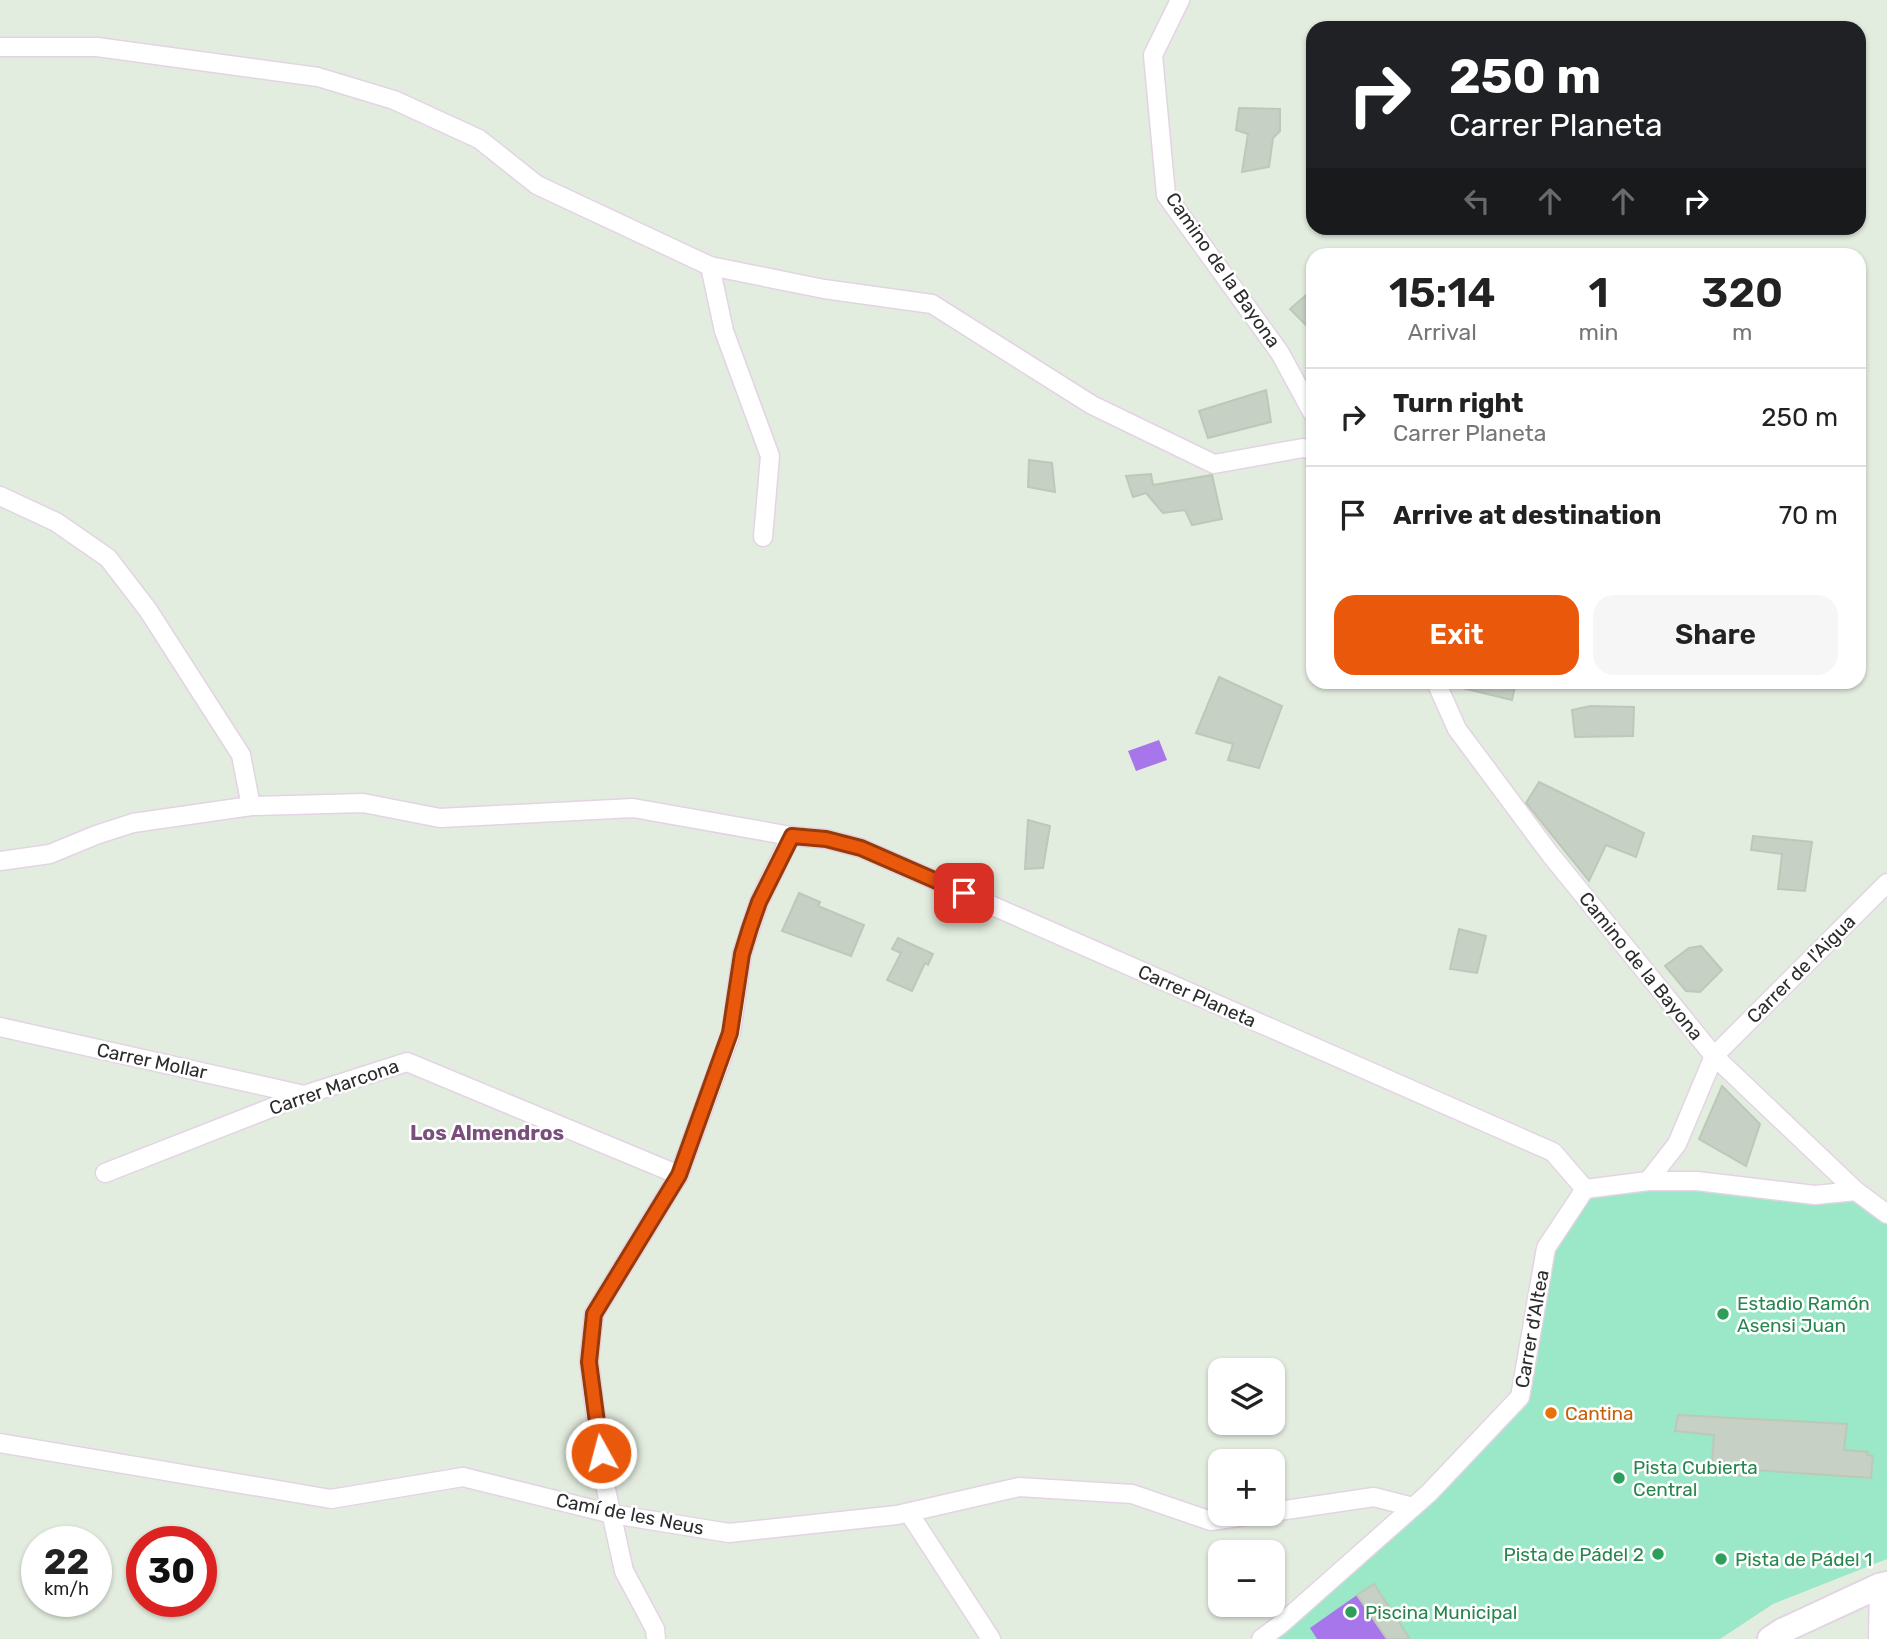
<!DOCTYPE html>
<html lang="en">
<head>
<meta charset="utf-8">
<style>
	:root { --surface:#fff; --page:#f6f6f6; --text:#222; --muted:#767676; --line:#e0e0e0; --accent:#ea580c }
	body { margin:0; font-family:Rubik,sans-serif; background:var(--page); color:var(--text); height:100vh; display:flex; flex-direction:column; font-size:26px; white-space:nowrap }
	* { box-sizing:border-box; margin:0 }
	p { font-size:23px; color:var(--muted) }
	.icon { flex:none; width:38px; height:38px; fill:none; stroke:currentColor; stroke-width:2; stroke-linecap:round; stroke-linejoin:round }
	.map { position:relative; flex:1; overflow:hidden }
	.details { position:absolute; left:1306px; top:248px; width:560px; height:441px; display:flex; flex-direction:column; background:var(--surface); border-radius:21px; box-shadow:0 2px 5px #0004 }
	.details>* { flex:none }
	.top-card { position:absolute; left:1306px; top:21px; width:560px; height:214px; border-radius:21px; box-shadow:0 2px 5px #0004; background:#202124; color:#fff; overflow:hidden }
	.fabs { position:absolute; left:1208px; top:1358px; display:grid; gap:14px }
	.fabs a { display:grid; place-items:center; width:77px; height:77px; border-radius:14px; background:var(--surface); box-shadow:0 2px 5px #0004; font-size:35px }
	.speed { position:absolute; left:21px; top:1526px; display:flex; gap:14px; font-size:35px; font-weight:700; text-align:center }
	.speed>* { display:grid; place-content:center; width:91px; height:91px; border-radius:50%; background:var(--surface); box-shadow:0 2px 5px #0004; line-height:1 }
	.speed small { font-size:18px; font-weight:400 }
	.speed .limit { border:10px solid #d22; background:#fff; color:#111 }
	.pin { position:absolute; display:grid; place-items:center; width:60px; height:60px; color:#fff; margin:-30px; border-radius:14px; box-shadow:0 4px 10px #0006 }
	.me { position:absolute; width:77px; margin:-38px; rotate:353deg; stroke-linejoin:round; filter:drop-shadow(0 0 5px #0008) }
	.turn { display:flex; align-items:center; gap:24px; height:147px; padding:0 28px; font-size:32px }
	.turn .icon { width:91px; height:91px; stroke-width:2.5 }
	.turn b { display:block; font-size:49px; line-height:60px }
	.lanes { display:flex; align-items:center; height:66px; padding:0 28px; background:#0003; justify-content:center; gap:35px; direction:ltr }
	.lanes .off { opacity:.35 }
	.eta { display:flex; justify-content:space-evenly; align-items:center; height:119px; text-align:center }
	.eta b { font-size:42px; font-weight:600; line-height:49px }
	.cta { display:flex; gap:14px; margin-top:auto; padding:14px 28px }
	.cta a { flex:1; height:80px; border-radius:21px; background:var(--accent); color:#fff; font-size:28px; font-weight:600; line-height:80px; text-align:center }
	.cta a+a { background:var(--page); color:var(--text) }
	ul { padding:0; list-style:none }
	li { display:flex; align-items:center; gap:21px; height:98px; padding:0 28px; border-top:2px solid var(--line) }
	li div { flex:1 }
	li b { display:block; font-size:26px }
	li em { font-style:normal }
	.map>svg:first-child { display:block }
	.pitch { fill:#9ae8c7 }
	.water { fill:#a776eb }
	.building { fill:#c6d0c4; stroke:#bcc9b8; stroke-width:2 }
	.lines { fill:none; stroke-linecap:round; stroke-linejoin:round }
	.street-casing { stroke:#e3d4e4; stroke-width:21 }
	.secondary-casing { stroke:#e3d4e4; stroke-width:28 }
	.street { stroke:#fff; stroke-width:18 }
	.secondary { stroke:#fff; stroke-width:24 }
	.route-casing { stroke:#983908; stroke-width:18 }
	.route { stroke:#ea580c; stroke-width:12 }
	.leisure-dot { fill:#2e9e5b; stroke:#fff; stroke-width:2.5 }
	.food-dot { fill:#e8710a; stroke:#fff; stroke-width:2.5 }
	.labels { text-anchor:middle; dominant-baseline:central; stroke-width:5; stroke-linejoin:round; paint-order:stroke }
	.street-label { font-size:19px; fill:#2c2c2c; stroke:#fff }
	.leisure-label { font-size:19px; fill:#27864d; stroke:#fff; text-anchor:start }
	.food-label { font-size:19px; fill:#c56008; stroke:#fff; text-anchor:start }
	.neighbourhood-label { font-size:21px; font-weight:bold; fill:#7b4d7c; stroke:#fff }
</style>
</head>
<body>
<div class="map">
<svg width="1887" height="1639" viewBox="0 0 1887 1639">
	<rect width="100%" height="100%" fill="#e3eddf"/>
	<path class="pitch" d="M 1648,1181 L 1856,1191 L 1887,1214 L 1887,1559 L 1773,1604 L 1720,1639 L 1261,1639 L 1520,1397 L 1546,1248 L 1585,1189 Z"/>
	<g class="water">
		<path d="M 1159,740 L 1167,760 L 1136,771 L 1128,751 Z"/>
		<path d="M 1357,1595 L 1387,1639 L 1317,1639 L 1310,1628 Z"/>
	</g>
	<g class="building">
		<path d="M 1239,108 L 1280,109 L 1280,131 L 1273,138 L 1269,167 L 1242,172 L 1248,134 L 1236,130 Z"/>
		<path d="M 1312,290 L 1312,331 L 1290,309 Z"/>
		<path d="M 1266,390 L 1271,422 L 1208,438 L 1199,411 Z"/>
		<path d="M 1029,460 L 1052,463 L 1055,492 L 1028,487 Z"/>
		<path d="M 1151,474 L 1153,485 L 1212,475 L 1222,519 L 1192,525 L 1185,510 L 1163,513 L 1146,493 L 1133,497 L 1126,476 Z"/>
		<path d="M 1219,677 L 1282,706 L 1259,768 L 1228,760 L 1233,744 L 1196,733 Z"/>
		<path d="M 1462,682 L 1516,682 L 1512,700 L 1462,688 Z"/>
		<path d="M 1590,706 L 1634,707 L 1633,736 L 1575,737 L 1572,710 Z"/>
		<path d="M 1539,782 L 1644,833 L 1636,857 L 1606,845 L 1589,881 L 1526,803 Z"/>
		<path d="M 1028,820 L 1050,826 L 1043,868 L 1025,869 Z"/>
		<path d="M 1753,836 L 1812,842 L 1805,891 L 1778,889 L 1782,854 L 1751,850 Z"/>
		<path d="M 799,893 L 820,902 L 818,906 L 864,925 L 851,956 L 782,931 Z"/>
		<path d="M 1459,929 L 1486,936 L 1477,973 L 1450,969 Z"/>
		<path d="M 898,938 L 933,954 L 928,965 L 925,963 L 912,991 L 887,980 L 901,953 L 892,949 Z"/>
		<path d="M 1701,946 L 1722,970 L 1700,992 L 1686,991 L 1665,966 L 1689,948 Z"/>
		<path d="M 1722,1086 L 1760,1124 L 1746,1166 L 1699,1139 Z"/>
		<path d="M 1678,1415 L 1847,1424 L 1844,1450 L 1868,1452 L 1867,1455 L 1873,1456 L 1871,1478 L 1753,1470 L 1752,1476 L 1711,1474 L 1714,1435 L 1675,1431 Z"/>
		<path d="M 1374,1584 L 1410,1639 L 1387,1639 L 1357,1595 Z"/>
	</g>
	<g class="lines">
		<defs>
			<g id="street">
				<path d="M 1180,0 L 1153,55 L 1166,195 L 1280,353 L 1312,412"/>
				<path d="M 0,47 L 97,47 L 318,77 L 394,100 L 479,139 L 537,185 L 710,266 L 824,289 L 932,304 L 1092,405 L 1214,464 L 1303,448 L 1312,450"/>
				<path d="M 710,266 L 724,331 L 770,456 L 763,537"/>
				<path d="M 0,496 L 56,522 L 108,558 L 148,610 L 241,755 L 251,806 L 363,803 L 440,818 L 633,808 L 791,836 L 826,839 L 861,848 L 1553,1152 L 1585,1189"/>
				<path d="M 1436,682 L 1457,729 L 1550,854 L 1714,1056 L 1856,1191 L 1887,1214"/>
				<path d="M 0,861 L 50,854 L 96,835 L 133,823 L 251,806"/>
				<path d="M 0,1027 L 304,1095"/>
				<path d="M 105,1173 L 304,1095 L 407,1062 L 679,1175"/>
				<path d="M 1648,1181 L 1677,1144 L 1714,1056 L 1887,883"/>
				<path d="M 0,1443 L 331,1499 L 463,1477 L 612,1514 L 729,1533 L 897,1515 L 1019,1487 L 1132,1494 L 1211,1521 L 1260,1514"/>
				<path d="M 1272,1512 L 1374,1497 L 1413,1507"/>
				<path d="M 909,1513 L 991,1639"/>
				<path d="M 656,1639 L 655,1629 L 624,1571 L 603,1476 L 589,1361 L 594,1314 L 679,1175 L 731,1033 L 742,954 L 759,902 L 791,836"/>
				<path d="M 1261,1639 L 1281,1624 L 1429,1493 L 1520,1397 L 1546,1248 L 1585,1189 L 1648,1181 L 1697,1181 L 1815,1195 L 1856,1191"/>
				<path d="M 1878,1639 L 1879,1586"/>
			</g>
			<path id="secondary" d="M 1770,1639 L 1782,1631 L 1879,1586 L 1887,1584"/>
		</defs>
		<use href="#street" class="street-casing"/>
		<use href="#secondary" class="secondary-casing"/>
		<use href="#street" class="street"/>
		<use href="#secondary" class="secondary"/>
	</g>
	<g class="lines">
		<defs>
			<path id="route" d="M 601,1453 L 589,1362 L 594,1314 L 679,1175 L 730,1033 L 742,954 L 750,928 L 759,902 L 792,836 L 826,839 L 861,848 L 964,893"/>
		</defs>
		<use href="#route" class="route-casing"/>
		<use href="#route" class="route"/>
	</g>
	<g class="leisure-dot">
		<circle cx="1723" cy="1314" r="7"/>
		<circle cx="1619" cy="1478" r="7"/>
		<circle cx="1658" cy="1554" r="7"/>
		<circle cx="1721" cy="1559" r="7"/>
		<circle cx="1351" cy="1612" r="7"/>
	</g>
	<circle class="food-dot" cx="1551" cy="1413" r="7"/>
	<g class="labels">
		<g class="street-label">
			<text transform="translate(1223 270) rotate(55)">Camino de la Bayona</text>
			<text transform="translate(1641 966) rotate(51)">Camino de la Bayona</text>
			<text transform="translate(1801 969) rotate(-45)">Carrer de l'Aigua</text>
			<text transform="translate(1197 996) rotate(24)">Carrer Planeta</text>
			<text transform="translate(152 1061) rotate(12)">Carrer Mollar</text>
			<text transform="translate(334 1087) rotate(-19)">Carrer Marcona</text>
			<text transform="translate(1532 1329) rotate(-80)">Carrer d'Altea</text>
			<text transform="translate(630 1514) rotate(11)">Camí de les Neus</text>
		</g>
		<g class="leisure-label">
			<text x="1737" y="1303">Estadio Ramón<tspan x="1737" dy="22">Asensi Juan</tspan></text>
			<text x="1633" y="1467">Pista Cubierta<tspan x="1633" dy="22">Central</tspan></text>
			<text x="1644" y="1554" text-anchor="end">Pista de Pádel 2</text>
			<text x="1735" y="1559">Pista de Pádel 1</text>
			<text x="1365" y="1612">Piscina Municipal</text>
		</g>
		<g class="food-label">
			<text x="1565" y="1413">Cantina</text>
		</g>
		<g class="neighbourhood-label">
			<text x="487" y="1132">Los Almendros</text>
		</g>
	</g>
</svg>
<div class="fabs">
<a><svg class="icon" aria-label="layers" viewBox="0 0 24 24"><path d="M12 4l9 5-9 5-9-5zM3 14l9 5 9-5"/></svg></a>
<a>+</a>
<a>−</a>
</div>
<div class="speed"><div>22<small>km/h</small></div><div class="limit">30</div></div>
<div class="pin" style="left:964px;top:893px;background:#d93025"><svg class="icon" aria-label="arrive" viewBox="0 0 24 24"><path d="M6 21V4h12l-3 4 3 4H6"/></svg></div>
<svg class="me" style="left:601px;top:1453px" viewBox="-20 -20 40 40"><circle r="17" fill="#ea580c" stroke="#fff" stroke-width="3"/><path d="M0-11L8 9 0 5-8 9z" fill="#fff"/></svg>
<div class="top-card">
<div class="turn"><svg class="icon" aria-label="right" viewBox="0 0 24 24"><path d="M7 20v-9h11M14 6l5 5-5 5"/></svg><div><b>250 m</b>Carrer Planeta</div></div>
<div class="lanes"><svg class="icon off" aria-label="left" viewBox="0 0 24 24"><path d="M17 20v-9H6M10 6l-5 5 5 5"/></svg><svg class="icon off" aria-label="ahead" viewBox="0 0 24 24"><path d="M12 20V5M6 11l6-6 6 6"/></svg><svg class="icon off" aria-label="ahead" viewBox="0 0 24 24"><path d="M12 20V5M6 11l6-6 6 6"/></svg><svg class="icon" aria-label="right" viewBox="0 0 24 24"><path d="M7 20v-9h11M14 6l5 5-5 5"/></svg></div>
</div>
<section class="details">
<div class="eta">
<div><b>15:14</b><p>Arrival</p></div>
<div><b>1</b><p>min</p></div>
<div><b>320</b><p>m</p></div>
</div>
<ul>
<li><svg class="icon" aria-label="right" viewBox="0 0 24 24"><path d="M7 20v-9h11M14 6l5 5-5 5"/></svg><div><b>Turn right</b><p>Carrer Planeta</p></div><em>250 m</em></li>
<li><svg class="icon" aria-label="arrive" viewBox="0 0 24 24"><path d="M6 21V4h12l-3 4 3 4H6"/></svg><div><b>Arrive at destination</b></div><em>70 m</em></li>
</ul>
<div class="cta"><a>Exit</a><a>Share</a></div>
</section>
</div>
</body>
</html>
